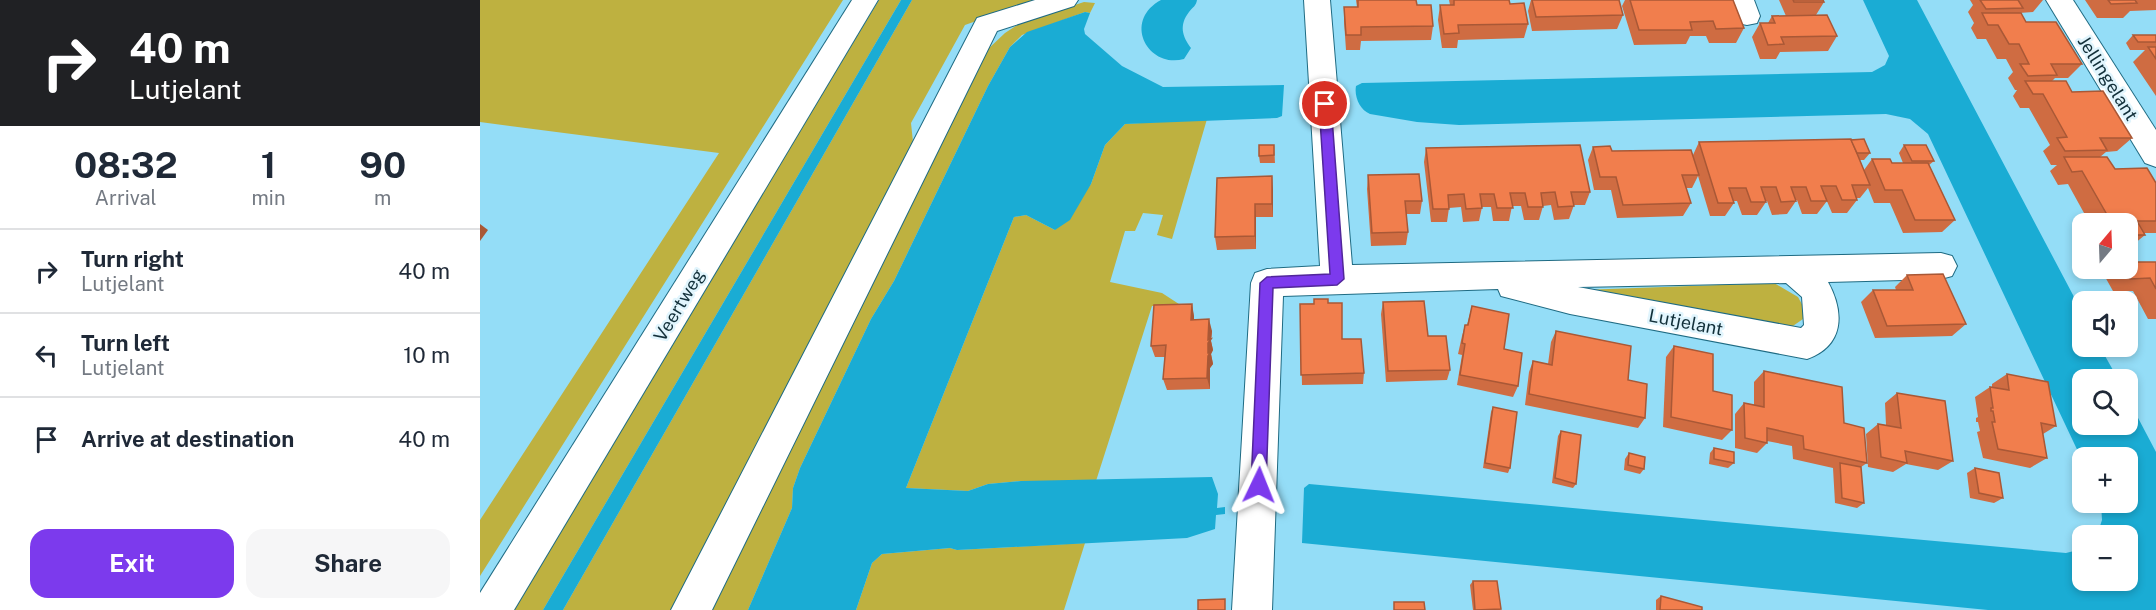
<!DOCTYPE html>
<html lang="en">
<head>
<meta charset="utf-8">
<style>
	:root { --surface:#fff; --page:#f6f6f7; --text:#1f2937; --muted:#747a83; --line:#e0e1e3; --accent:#7c3aed }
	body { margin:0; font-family:"Public Sans",sans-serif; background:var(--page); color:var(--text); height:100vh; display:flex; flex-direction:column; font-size:22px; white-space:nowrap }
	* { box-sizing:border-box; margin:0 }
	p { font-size:20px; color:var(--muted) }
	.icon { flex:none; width:33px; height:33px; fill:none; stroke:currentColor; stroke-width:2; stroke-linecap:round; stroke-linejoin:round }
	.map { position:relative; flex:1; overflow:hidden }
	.details { display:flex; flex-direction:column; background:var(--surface); width:480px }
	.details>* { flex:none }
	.banner { background:#202124; color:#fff; overflow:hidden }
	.needle { width:39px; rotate:19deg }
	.tools { position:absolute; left:1592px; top:213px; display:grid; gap:12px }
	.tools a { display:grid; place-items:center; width:66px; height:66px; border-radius:12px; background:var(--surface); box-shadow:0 3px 9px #0003; font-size:30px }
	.pin { position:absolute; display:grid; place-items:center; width:51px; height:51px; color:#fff; margin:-26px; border:3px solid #fff; border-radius:50%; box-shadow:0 2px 6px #0007 }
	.me { position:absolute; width:66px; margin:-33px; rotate:2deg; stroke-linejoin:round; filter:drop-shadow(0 0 4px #0008) }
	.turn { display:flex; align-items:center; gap:21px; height:126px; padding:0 30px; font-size:27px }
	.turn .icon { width:78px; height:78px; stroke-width:2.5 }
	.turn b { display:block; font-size:42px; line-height:51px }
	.eta { display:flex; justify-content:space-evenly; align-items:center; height:102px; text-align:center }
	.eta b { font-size:36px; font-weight:700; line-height:42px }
	.action { display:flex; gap:12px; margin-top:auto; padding:12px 30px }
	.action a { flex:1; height:69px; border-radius:18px; background:var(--accent); color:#fff; font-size:24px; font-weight:700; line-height:69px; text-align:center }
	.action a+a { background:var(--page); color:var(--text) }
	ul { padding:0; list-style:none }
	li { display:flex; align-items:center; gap:18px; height:84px; padding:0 30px; border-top:2px solid var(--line) }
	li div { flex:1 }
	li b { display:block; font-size:22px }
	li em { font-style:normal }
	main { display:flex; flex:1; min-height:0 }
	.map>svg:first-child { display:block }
	.green { fill:#beb140 }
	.water { fill:#1aacd4 }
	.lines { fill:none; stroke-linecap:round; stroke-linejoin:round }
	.street-casing { stroke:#1f6b83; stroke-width:2 }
	.street { fill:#fff; fill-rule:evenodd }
	.wall { fill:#cf6c42 }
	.shaded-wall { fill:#a95836 }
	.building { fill:#f17e4d; stroke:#a95836; stroke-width:1.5 }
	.route { fill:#7c3aed; stroke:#51269a; stroke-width:1.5 }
	.labels { text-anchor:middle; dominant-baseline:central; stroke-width:5; stroke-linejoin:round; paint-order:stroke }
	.street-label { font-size:18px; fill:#12303a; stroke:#e1f5fd }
</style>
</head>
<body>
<main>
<section class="details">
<div class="banner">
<div class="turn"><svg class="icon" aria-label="right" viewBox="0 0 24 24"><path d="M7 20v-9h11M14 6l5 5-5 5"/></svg><div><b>40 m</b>Lutjelant</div></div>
</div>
<div class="eta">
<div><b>08:32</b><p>Arrival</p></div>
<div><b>1</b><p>min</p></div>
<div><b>90</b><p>m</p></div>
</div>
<ul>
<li><svg class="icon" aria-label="right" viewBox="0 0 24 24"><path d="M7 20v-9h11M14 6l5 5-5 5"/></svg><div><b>Turn right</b><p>Lutjelant</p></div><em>40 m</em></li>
<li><svg class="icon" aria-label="left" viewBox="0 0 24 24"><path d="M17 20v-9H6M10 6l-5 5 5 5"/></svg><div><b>Turn left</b><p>Lutjelant</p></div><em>10 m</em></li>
<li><svg class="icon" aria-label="arrive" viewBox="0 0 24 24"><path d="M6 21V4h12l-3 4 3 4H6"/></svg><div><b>Arrive at destination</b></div><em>40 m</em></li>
</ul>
<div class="action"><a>Exit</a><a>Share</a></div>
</section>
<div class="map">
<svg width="1676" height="610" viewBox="0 0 1676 610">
	<rect width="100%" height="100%" fill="#94ddf7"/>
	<g class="green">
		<path d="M 0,0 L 363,0 L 0,576 L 0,520 L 239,153 L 0,122 Z"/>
		<path d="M 399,0 L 421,0 L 63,610 L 29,610 Z"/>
		<path d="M 432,0 L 555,0 L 485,25 L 431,123 L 433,142 L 191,610 L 83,610 Z"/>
		<path d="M 604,2 L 615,3 L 610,13 L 605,12 L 542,35 L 530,47 L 508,86 L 414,281 L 391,319 L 320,468 L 313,488 L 312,508 L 268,610 L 229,610 L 506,51 L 525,33 L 542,22 Z"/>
		<path d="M 727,119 L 692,239 L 677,235 L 683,215 L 663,213 L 655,231 L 645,231 L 630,282 L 682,293 L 702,306 L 672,306 L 616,481 L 541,481 L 508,484 L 488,491 L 426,488 L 534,217 L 546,215 L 575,230 L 611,184 L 625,145 L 645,124 Z"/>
		<path d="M 1294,283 L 1318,297 L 1324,308 L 1323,319 L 1310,328 L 1101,290 Z"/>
		<path d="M 605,543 L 584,610 L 376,610 L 392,563 L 402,554 L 470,548 L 477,550 Z"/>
	</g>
	<g class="water">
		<path d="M 421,0 L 432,0 L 83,610 L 63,610 Z"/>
		<path d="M 681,0 L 717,0 C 716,6 713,7 709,12 C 699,25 702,36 711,48 L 704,59 C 668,69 642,21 681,0 Z"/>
		<path d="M 1383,0 L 1437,0 L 1602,312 L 1602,346 L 1620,347 L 1638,379 L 1602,380 L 1602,424 L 1647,424 L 1647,397 L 1676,452 L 1676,610 L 1508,610 L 822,543 L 824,488 L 829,484 L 1586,553 L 1602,549 L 1602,580 L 1647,580 L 1647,536 L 1617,535 L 1622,520 L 1621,503 L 1647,502 L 1647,458 L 1602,458 L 1602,460 L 1448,134 L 1430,119 L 1406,114 L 979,125 L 937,122 L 890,114 C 880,110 874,97 876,86 L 882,83 L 1392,72 L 1405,65 L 1409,56 Z"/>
		<path d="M 605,12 L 610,13 L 604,29 L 605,34 L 642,66 L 683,87 L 804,85 L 802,116 L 797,118 L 645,124 L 625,145 L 611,184 L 590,220 L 575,230 L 546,215 L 534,217 L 426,488 L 488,491 L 508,484 L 541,481 L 732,477 L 738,494 L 737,508 L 745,507 L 745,514 L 736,515 L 735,529 L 707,538 L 477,550 L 470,548 L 402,554 L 392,563 L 376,610 L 268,610 L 312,508 L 313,488 L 320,468 L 391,319 L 414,281 L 508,86 L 530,47 L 547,32 Z"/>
	</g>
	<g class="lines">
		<defs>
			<g id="street">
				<path d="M 372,0 L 398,0 L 34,610 L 0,610 L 0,593 Z"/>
				<path d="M 555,0 L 598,0 L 594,6 L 517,31 L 232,610 L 191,610 L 497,18 Z"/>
				<path d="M 824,0 L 850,0 L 872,265 L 1461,253 L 1472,256 L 1477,266 L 1472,276 L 1461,279 L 1348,282 C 1365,313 1364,346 1327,359 L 1090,314 L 1021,296 L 1018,289 L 803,296 L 792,610 L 752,610 L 771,283 L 775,273 L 787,269 L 840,266 ZM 1306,283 L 1322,297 L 1324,325 L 1321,328 L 1098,287 Z"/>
				<path d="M 1248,0 L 1274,0 L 1280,16 L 1277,23 L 1267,25 L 1257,23 Z"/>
				<path d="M 1566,0 L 1593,0 L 1676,130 L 1676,167 L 1665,163 Z"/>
			</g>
		</defs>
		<use href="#street" class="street-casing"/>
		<use href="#street" class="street"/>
	</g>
	<g class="wall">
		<path d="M 876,0 L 936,0 L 937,5 L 953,26 L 951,40 L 881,41 L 880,50 L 866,50 L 864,21 L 864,7 L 877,7 Z"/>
		<path d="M 969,0 L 1029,0 L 1030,4 L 1048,24 L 1044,38 L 978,40 L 977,48 L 962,48 L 958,20 L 960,5 L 970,5 Z"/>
		<path d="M 1051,0 L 1139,0 L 1143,15 L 1137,29 L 1052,31 L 1048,11 Z"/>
		<path d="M 1145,0 L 1253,0 L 1264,28 L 1256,43 L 1229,43 L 1226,36 L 1210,36 L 1206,44 L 1154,45 L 1142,6 Z"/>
		<path d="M 1299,0 L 1343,0 L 1344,2 L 1336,15 L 1357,36 L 1348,51 L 1300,52 L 1296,59 L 1280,59 L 1272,37 L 1280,23 L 1288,23 L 1292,16 L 1306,16 Z"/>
		<path d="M 1490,0 L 1563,0 L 1553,12 L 1539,13 L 1546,22 L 1602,64 L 1588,78 L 1575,78 L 1572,81 L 1592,92 L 1652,138 L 1637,151 L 1626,152 L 1620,157 L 1635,169 L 1676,183 L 1676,233 L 1664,233 L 1665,235 L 1649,248 L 1647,248 L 1647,224 L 1607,224 L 1609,222 L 1588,184 L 1578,185 L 1570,171 L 1577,165 L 1571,165 L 1563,151 L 1570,145 L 1549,108 L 1540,108 L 1533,96 L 1537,90 L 1535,90 L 1528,78 L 1533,72 L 1526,59 L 1517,59 L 1506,39 L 1497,39 L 1491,28 L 1494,23 L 1488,12 L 1493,5 Z"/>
		<path d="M 1605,0 L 1676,0 L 1676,10 L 1650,11 L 1643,18 L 1617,18 Z"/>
		<path d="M 1653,35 L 1676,35 L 1676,96 L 1653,62 L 1665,50 L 1650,50 L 1646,43 Z"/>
		<path d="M 1219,142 L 1390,153 L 1384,160 L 1380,160 L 1384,170 L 1392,159 L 1412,163 L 1423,163 L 1419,153 L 1424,145 L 1454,161 L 1449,165 L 1475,220 L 1462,232 L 1423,233 L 1410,203 L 1394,203 L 1388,188 L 1380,198 L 1377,198 L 1377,200 L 1367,213 L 1352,213 L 1346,199 L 1347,201 L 1337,214 L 1322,214 L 1317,200 L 1316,200 L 1316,201 L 1307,214 L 1292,215 L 1287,201 L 1285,201 L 1286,202 L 1277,215 L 1262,215 L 1257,201 L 1253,201 L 1254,203 L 1245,216 L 1230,216 L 1218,176 L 1212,188 L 1206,188 L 1211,203 L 1203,216 L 1137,218 L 1131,190 L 1114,190 L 1108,160 L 1113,147 L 1132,151 L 1213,155 Z"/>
		<path d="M 794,145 L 795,163 L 780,163 L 779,156 Z"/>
		<path d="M 946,148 L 1110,192 L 1105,205 L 1094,205 L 1089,219 L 1074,220 L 1071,205 L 1063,206 L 1059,220 L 1044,220 L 1041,206 L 1032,206 L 1029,221 L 1013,221 L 1011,207 L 1002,207 L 999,221 L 983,222 L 981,207 L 969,208 L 967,222 L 951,222 L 944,162 Z"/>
		<path d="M 888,175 L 942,201 L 940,214 L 926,214 L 928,232 L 926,245 L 891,246 L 887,189 Z"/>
		<path d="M 793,190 L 793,217 L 776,217 L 776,249 L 737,250 L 735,237 Z"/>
		<path d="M 1602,228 L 1602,244 L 1596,233 Z"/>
		<path d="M 1676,262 L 1676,319 L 1668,319 L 1653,291 L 1633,291 L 1624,275 L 1633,268 L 1647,268 Z"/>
		<path d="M 1427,275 L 1486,324 L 1472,336 L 1395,338 L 1381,302 L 1393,290 L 1416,290 L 1415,287 Z"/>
		<path d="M 903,302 L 948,336 L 970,370 L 967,380 L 906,382 L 901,314 Z"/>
		<path d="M 848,303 L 862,339 L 884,373 L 883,384 L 822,385 L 820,304 Z"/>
		<path d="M 712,304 L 714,319 L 732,331 L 731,341 L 733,350 L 731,354 L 733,364 L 730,368 L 730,389 L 687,390 L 683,379 L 685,357 L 675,357 L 671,346 Z"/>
		<path d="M 992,306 L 1024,349 L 1038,386 L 1033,397 L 977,385 L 982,355 L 978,354 L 982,336 L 985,325 L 987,325 Z"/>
		<path d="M 1076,331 L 1148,380 L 1165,418 L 1158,428 L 1045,405 L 1049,372 L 1053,361 L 1068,364 L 1071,342 Z"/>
		<path d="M 1194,346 L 1233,391 L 1252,430 L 1242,440 L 1183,427 L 1186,357 Z"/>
		<path d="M 1284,371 L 1364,423 L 1387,463 L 1381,467 L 1384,503 L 1377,508 L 1355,503 L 1353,468 L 1313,459 L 1312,446 L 1287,441 L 1287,443 L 1277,453 L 1255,448 L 1255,414 L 1264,403 L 1274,405 L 1274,382 Z"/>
		<path d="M 1527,374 L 1576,426 L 1563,434 L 1567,458 L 1550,468 L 1503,458 L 1497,432 L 1500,431 L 1498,422 L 1496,422 L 1496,418 L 1498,417 L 1495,397 L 1510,387 L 1512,387 L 1512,384 Z"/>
		<path d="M 1417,393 L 1473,461 L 1458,470 L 1426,464 L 1413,472 L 1388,467 L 1386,434 L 1398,424 L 1406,425 L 1405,403 Z"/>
		<path d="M 1013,407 L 1030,468 L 1028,473 L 1003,468 L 1011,412 Z"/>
		<path d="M 1081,431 L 1096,484 L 1093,488 L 1072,483 L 1078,436 Z"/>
		<path d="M 1234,448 L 1254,463 L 1248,468 L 1229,464 L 1230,453 Z"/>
		<path d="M 1149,453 L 1164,469 L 1160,474 L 1144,470 L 1145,459 Z"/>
		<path d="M 1495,468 L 1523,498 L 1514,503 L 1490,498 L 1487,473 Z"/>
		<path d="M 993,581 L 1021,609 L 1020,610 L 993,610 L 990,585 Z"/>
		<path d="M 1181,596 L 1222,610 L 1176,610 L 1176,600 Z"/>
	</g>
	<g class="shaded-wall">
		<path d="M 792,176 L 793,190 L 793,217 L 792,204 Z"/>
		<path d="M 775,204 L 776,217 L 776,249 L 775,236 Z"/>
		<path d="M 0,224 L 8,230 L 0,241 Z"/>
		<path d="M 712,304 L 714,316 L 714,331 L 711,320 Z"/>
		<path d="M 729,319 L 732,331 L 731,341 L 733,350 L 731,354 L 733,364 L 730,368 L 730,389 L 727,378 Z"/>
	</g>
	<g class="building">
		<path d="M 878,0 L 936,0 L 937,5 L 951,5 L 953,26 L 881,27 L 881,35 L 866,35 L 864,7 L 878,7 Z"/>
		<path d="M 974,0 L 1029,0 L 1030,4 L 1044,3 L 1048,24 L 978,25 L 979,33 L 964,34 L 960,5 L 974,5 Z"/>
		<path d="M 1052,0 L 1139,0 L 1143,15 L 1056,17 Z"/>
		<path d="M 1150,0 L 1253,0 L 1264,28 L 1236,29 L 1233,21 L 1210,22 L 1212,30 L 1159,30 Z"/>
		<path d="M 1313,0 L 1343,0 L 1344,2 L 1314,2 Z"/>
		<path d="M 1500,0 L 1538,0 L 1543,8 L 1506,9 Z"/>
		<path d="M 1628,0 L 1655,0 L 1657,3 L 1631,4 Z"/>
		<path d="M 1502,13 L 1541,13 L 1546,22 L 1576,22 L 1602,64 L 1571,64 L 1577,75 L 1548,76 L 1540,64 L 1549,64 L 1539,44 L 1529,44 L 1518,25 L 1508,25 Z"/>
		<path d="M 1347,15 L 1357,36 L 1301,37 L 1304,44 L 1288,45 L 1280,23 L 1295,23 L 1292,16 Z"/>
		<path d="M 1653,35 L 1676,35 L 1676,42 L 1658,42 Z"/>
		<path d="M 1668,47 L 1676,47 L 1676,59 Z"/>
		<path d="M 1545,81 L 1586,81 L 1592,92 L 1623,91 L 1652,138 L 1620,138 L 1627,150 L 1585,151 L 1577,138 L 1587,137 L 1563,94 L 1553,94 Z"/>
		<path d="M 1371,139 L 1390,185 L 1372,185 L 1377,200 L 1362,200 L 1356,186 L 1341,186 L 1347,201 L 1331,201 L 1326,187 L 1311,187 L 1316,201 L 1301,202 L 1296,187 L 1281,187 L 1286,202 L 1271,202 L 1266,188 L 1249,188 L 1254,203 L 1238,203 L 1219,142 Z"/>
		<path d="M 1384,139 L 1390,153 L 1377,153 L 1371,140 Z"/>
		<path d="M 779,145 L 794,145 L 794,155 L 779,156 Z"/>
		<path d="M 1100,145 L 1110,192 L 1091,192 L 1094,206 L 1078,207 L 1075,192 L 1061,193 L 1063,207 L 1048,207 L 1045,193 L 1030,193 L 1033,208 L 1017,208 L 1014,194 L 1000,194 L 1002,208 L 986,209 L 984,194 L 968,195 L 969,209 L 953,209 L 946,148 Z"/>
		<path d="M 1424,145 L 1446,145 L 1454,161 L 1432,161 Z"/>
		<path d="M 1130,146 L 1132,151 L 1211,150 L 1219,175 L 1202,175 L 1211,203 L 1143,205 L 1136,177 L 1120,177 L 1113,147 Z"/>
		<path d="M 1584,157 L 1627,157 L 1635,169 L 1667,168 L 1676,183 L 1676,221 L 1657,221 L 1665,235 L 1647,235 L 1647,224 L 1613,224 L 1611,220 L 1630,220 L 1602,171 L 1592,172 Z"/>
		<path d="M 1392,159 L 1410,159 L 1412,163 L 1448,163 L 1475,220 L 1435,220 L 1422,190 L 1405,190 Z"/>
		<path d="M 939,174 L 942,201 L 925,201 L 928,232 L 892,233 L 888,175 Z"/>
		<path d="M 792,176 L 792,204 L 775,204 L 775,236 L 735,237 L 737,178 Z"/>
		<path d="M 1647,262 L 1676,262 L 1676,289 L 1670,278 L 1650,279 L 1644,268 L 1647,268 Z"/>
		<path d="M 1463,274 L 1486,324 L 1407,326 L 1393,290 L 1433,290 L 1427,275 Z"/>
		<path d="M 834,299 L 848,299 L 848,303 L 862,303 L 862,339 L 881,339 L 884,373 L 821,375 L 820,304 L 834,304 Z"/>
		<path d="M 944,301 L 948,336 L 966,336 L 970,370 L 908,371 L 903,302 Z"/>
		<path d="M 712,304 L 711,320 L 729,319 L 728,340 L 731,339 L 728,343 L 728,353 L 730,353 L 728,356 L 727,378 L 683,379 L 686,345 L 671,346 L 674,305 Z"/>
		<path d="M 992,306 L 1029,314 L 1024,349 L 1042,353 L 1038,386 L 980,375 L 985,344 L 982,343 L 985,325 L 988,325 Z"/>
		<path d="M 1076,331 L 1151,346 L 1148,380 L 1167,384 L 1165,418 L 1049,394 L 1053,361 L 1072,365 Z"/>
		<path d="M 1194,346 L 1233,354 L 1233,391 L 1252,395 L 1252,430 L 1191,417 Z"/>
		<path d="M 1284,371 L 1362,387 L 1364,423 L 1384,428 L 1387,463 L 1324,449 L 1323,436 L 1287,428 L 1287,443 L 1265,438 L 1264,403 L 1284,407 Z"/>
		<path d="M 1527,374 L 1568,382 L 1576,426 L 1561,423 L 1567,458 L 1518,449 L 1512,422 L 1515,422 L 1513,411 L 1511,411 L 1511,408 L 1513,408 L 1510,387 L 1529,390 Z"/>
		<path d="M 1417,393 L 1465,401 L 1473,461 L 1425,451 L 1427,463 L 1401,457 L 1398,424 L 1421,428 Z"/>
		<path d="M 1013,407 L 1037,412 L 1030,468 L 1005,463 Z"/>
		<path d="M 1081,431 L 1101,435 L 1096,484 L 1075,478 Z"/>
		<path d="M 1234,448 L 1254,452 L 1254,463 L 1234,459 Z"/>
		<path d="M 1149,453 L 1165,457 L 1164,469 L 1148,465 Z"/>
		<path d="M 1360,463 L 1381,467 L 1384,503 L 1362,498 Z"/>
		<path d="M 1495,468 L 1519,473 L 1523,498 L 1499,493 Z"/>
		<path d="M 993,581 L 1017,581 L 1021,609 L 995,610 Z"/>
		<path d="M 1181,596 L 1222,607 L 1222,610 L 1180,610 Z"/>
		<path d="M 745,599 L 745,610 L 718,610 L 718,600 Z"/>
		<path d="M 914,602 L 944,602 L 945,610 L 914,610 Z"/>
	</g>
	<path class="route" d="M 845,100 L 851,104 L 864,279 L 857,285 L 793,288 L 786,485 L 784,491 L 779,493 L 773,491 L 771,485 L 780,283 L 787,277 L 850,274 L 839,104 Z"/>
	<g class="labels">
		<g class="street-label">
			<text transform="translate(1628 78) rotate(58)">Jellingelant</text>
			<text transform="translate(199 305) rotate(-59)">Veertweg</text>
			<text transform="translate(1206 322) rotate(11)">Lutjelant</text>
		</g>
	</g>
</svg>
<div class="tools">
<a><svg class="needle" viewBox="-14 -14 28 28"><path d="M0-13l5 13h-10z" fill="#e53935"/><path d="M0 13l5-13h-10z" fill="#747a83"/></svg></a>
<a><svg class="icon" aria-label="sound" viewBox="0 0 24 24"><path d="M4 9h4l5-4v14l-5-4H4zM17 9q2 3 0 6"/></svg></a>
<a><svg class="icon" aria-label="search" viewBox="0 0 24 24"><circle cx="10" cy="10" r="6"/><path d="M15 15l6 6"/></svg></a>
<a>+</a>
<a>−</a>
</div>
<div class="pin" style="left:845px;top:104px;background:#d93025"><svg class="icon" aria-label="arrive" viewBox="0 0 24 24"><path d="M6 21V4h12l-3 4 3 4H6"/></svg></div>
<svg class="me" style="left:779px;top:485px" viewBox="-20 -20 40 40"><path d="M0-17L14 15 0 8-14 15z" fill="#7c3aed" stroke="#fff" stroke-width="4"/></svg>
</div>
</main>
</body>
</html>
